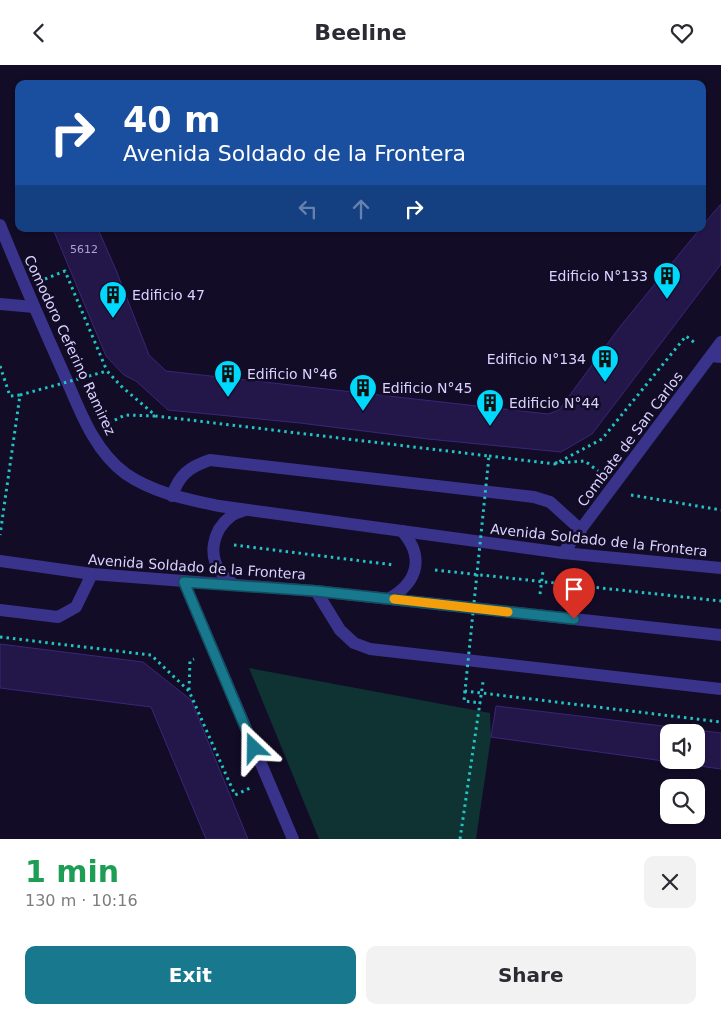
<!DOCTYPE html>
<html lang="en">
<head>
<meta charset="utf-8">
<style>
	:root { --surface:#fff; --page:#f2f2f3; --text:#2b2b33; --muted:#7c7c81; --accent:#18798e }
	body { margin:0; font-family:"DejaVu Sans",sans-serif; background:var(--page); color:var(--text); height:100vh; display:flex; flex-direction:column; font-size:19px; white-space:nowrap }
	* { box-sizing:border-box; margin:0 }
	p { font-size:16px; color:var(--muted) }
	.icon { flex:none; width:28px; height:28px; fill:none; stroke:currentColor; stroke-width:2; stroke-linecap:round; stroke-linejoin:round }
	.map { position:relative; height:774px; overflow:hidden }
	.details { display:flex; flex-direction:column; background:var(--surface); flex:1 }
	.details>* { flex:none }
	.banner { position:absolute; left:15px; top:15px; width:691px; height:152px; border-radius:10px; box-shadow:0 1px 4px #0004; background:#1a4fa0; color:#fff; overflow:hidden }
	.tools { position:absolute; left:660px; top:659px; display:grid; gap:10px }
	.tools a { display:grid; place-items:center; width:45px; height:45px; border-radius:10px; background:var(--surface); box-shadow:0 1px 4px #0004; font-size:25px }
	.pin { position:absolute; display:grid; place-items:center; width:42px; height:42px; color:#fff; margin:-51px -21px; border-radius:50% 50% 50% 0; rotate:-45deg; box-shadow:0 0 5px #0007 }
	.pin .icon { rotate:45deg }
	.me { position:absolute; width:55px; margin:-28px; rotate:337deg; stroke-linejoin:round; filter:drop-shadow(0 0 4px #0008) }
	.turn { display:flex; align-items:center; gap:18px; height:105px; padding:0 25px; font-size:22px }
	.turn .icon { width:65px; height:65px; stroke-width:2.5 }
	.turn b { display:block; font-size:35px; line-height:42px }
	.lanes { display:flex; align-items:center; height:48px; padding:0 25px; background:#0003; justify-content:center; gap:25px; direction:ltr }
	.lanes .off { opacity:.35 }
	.round { display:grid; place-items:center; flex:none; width:52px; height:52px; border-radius:10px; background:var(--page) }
	.summary { display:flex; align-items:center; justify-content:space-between; height:85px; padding:0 25px }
	h1 { font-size:30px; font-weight:800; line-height:38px; color:#1e9e55 }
	.primary-button { display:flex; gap:10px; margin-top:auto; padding:10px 25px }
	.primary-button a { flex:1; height:58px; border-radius:10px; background:var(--accent); color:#fff; font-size:20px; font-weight:800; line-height:58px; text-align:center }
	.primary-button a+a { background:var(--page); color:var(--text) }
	header { display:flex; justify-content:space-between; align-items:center; height:65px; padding:0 25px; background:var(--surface); font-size:22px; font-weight:800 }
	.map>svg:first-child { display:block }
	.green { fill:#0f3232 }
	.building { fill:#23174a; stroke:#3a2679; fill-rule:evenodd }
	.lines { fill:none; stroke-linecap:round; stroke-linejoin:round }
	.path { stroke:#22c4c1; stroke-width:3; stroke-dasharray:2.5 4; stroke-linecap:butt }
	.service { stroke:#3a338b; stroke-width:12 }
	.minor { stroke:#3a338b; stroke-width:12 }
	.tertiary { stroke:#3a338b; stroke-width:12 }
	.path-bridge { stroke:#22c4c1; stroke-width:3; stroke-dasharray:2.5 4; stroke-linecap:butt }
	.route-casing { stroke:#104f5c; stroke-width:12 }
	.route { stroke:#18798e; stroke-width:9 }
	.slow { stroke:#f59e0b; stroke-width:9 }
	.labels { text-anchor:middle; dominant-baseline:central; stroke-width:5; stroke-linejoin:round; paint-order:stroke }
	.number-label { font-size:11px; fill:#aca4d2 }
	.poi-label { font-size:14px; fill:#dad3ff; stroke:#120c27; text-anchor:start }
	.street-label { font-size:14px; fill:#dad3ff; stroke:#120c27 }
</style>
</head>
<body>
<header><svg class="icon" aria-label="back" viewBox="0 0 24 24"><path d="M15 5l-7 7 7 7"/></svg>Beeline<svg class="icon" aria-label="heart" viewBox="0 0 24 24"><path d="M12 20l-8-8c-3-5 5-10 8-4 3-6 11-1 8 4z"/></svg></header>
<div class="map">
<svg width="721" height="774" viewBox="0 0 721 774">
	<rect width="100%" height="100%" fill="#120c27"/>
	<path class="green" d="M 249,603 L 490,648 L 491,672 L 476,774 L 319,774 Z"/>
	<g class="building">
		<path d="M 721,139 L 721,199 L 592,369 L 561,387 L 428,374 L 300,358 L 168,345 L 136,316 L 124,310 L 106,291 L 53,164 L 98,164 L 116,205 L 149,290 L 166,306 L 548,349 L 559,345 L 619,263 L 685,182 L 700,164 L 702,164 L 702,161 Z"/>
		<path d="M 0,579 L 143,597 L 191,635 L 248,774 L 206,774 L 151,642 L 0,623 Z"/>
		<path d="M 496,641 L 721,668 L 721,704 L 491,672 ZM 669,668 L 696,668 L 696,695 L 669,695 Z"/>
	</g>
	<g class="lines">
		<g class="path">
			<path d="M 45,214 L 65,206 L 107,306"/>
			<path d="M 0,301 L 10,331 L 20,330 L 0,470"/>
			<path d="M 109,358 L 125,350 L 156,351"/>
			<path d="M 489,391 L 555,399 L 602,374 L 686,271 L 695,278"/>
			<path d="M 555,398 L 585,396 L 598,406"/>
			<path d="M 631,430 L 721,445"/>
			<path d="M 234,480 L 394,500"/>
			<path d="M 435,505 L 721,536"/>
			<path d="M 540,529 L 543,506"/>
			<path d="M 0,572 L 151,590 L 189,626 L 235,730 L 250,723"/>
			<path d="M 189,625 L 190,596 L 194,594"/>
			<path d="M 465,626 L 464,636 L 481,638"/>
			<path d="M 460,774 L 483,617"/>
		</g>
		<g class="service">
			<path d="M 711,291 L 721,292"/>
			<path d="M 172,431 C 179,410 189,402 210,395 L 534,432 L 550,437 L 581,465"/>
			<path d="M 316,526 L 340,565 L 354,578 L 370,584 L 721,624"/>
			<path d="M 0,545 L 58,552 L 76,542 L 92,509"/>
		</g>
		<path class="minor" d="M 563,488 L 721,277"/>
		<g class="tertiary">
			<path d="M 0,160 C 19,207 39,253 60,300 C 77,337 91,384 126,409 C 154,428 186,434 219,441 L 563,488 L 721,503"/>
			<path d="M 0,239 L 34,242"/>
			<path d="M 0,496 L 92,509 L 316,526 L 721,570"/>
			<path d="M 184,517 L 293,774"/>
			<path d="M 234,520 C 230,516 225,513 222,509 C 207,491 213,465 230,452 C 234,448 240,447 245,445"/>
			<path d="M 390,533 C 419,516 424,491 402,466"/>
		</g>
		<path class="path-bridge" d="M 20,330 L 107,306 L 121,321 L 156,351 L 489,391 L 465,626 L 721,657"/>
	</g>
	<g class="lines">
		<defs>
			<path id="route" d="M 254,683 L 184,517 L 316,526 L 574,554"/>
		</defs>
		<use href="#route" class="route-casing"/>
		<use href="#route" class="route"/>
		<path class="slow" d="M 394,534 L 508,547"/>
	</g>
	<defs>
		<symbol id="building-pin" viewBox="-11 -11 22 30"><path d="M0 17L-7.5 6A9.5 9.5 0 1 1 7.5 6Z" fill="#00d9fe" stroke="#120c27"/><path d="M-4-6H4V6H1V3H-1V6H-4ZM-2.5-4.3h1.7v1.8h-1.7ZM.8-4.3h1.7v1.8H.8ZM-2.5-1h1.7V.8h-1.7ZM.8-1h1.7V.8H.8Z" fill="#111"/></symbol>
	</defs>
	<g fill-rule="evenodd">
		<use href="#building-pin" x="651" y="195" width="32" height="43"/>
		<use href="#building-pin" x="97" y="214" width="32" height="43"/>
		<use href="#building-pin" x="589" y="278" width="32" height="43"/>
		<use href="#building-pin" x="212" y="293" width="32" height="43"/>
		<use href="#building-pin" x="347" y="307" width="32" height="43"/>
		<use href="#building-pin" x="474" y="322" width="32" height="43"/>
	</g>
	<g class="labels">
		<g class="number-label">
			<text x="84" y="184">5612</text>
		</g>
		<g class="poi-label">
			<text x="648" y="211" text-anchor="end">Edificio N°133</text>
			<text x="132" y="230">Edificio 47</text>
			<text x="586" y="294" text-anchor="end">Edificio N°134</text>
			<text x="247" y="309">Edificio N°46</text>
			<text x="382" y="323">Edificio N°45</text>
			<text x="509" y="338">Edificio N°44</text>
		</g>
		<g class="street-label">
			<text transform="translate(70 280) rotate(65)">Comodoro Ceferino Ramirez</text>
			<text transform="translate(630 374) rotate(-53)">Combate de San Carlos</text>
			<text transform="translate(599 475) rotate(6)">Avenida Soldado de la Frontera</text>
			<text transform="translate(197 502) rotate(4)">Avenida Soldado de la Frontera</text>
		</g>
	</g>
</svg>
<div class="tools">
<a><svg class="icon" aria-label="sound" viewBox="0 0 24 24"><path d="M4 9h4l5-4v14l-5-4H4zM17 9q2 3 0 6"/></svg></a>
<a><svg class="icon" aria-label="search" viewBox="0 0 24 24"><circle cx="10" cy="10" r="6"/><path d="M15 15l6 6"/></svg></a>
</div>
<div class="pin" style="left:574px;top:554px;background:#d93025"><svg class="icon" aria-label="arrive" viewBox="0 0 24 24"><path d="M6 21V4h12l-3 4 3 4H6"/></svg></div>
<svg class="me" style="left:254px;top:683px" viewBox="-20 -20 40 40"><path d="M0-17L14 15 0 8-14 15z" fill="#18798e" stroke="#fff" stroke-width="4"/></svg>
<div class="banner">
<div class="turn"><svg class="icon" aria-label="right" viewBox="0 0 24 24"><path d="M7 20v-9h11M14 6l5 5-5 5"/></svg><div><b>40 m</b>Avenida Soldado de la Frontera</div></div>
<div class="lanes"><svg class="icon off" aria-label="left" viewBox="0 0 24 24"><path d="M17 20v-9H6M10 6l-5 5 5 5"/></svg><svg class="icon off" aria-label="ahead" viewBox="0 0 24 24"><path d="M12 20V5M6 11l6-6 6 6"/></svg><svg class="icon" aria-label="right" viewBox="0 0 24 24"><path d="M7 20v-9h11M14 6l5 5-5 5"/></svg></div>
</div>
</div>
<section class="details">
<div class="summary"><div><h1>1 min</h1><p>130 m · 10:16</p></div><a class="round"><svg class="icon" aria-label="close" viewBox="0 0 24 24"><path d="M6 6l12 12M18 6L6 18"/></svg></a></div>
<div class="primary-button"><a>Exit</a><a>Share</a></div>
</section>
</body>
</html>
